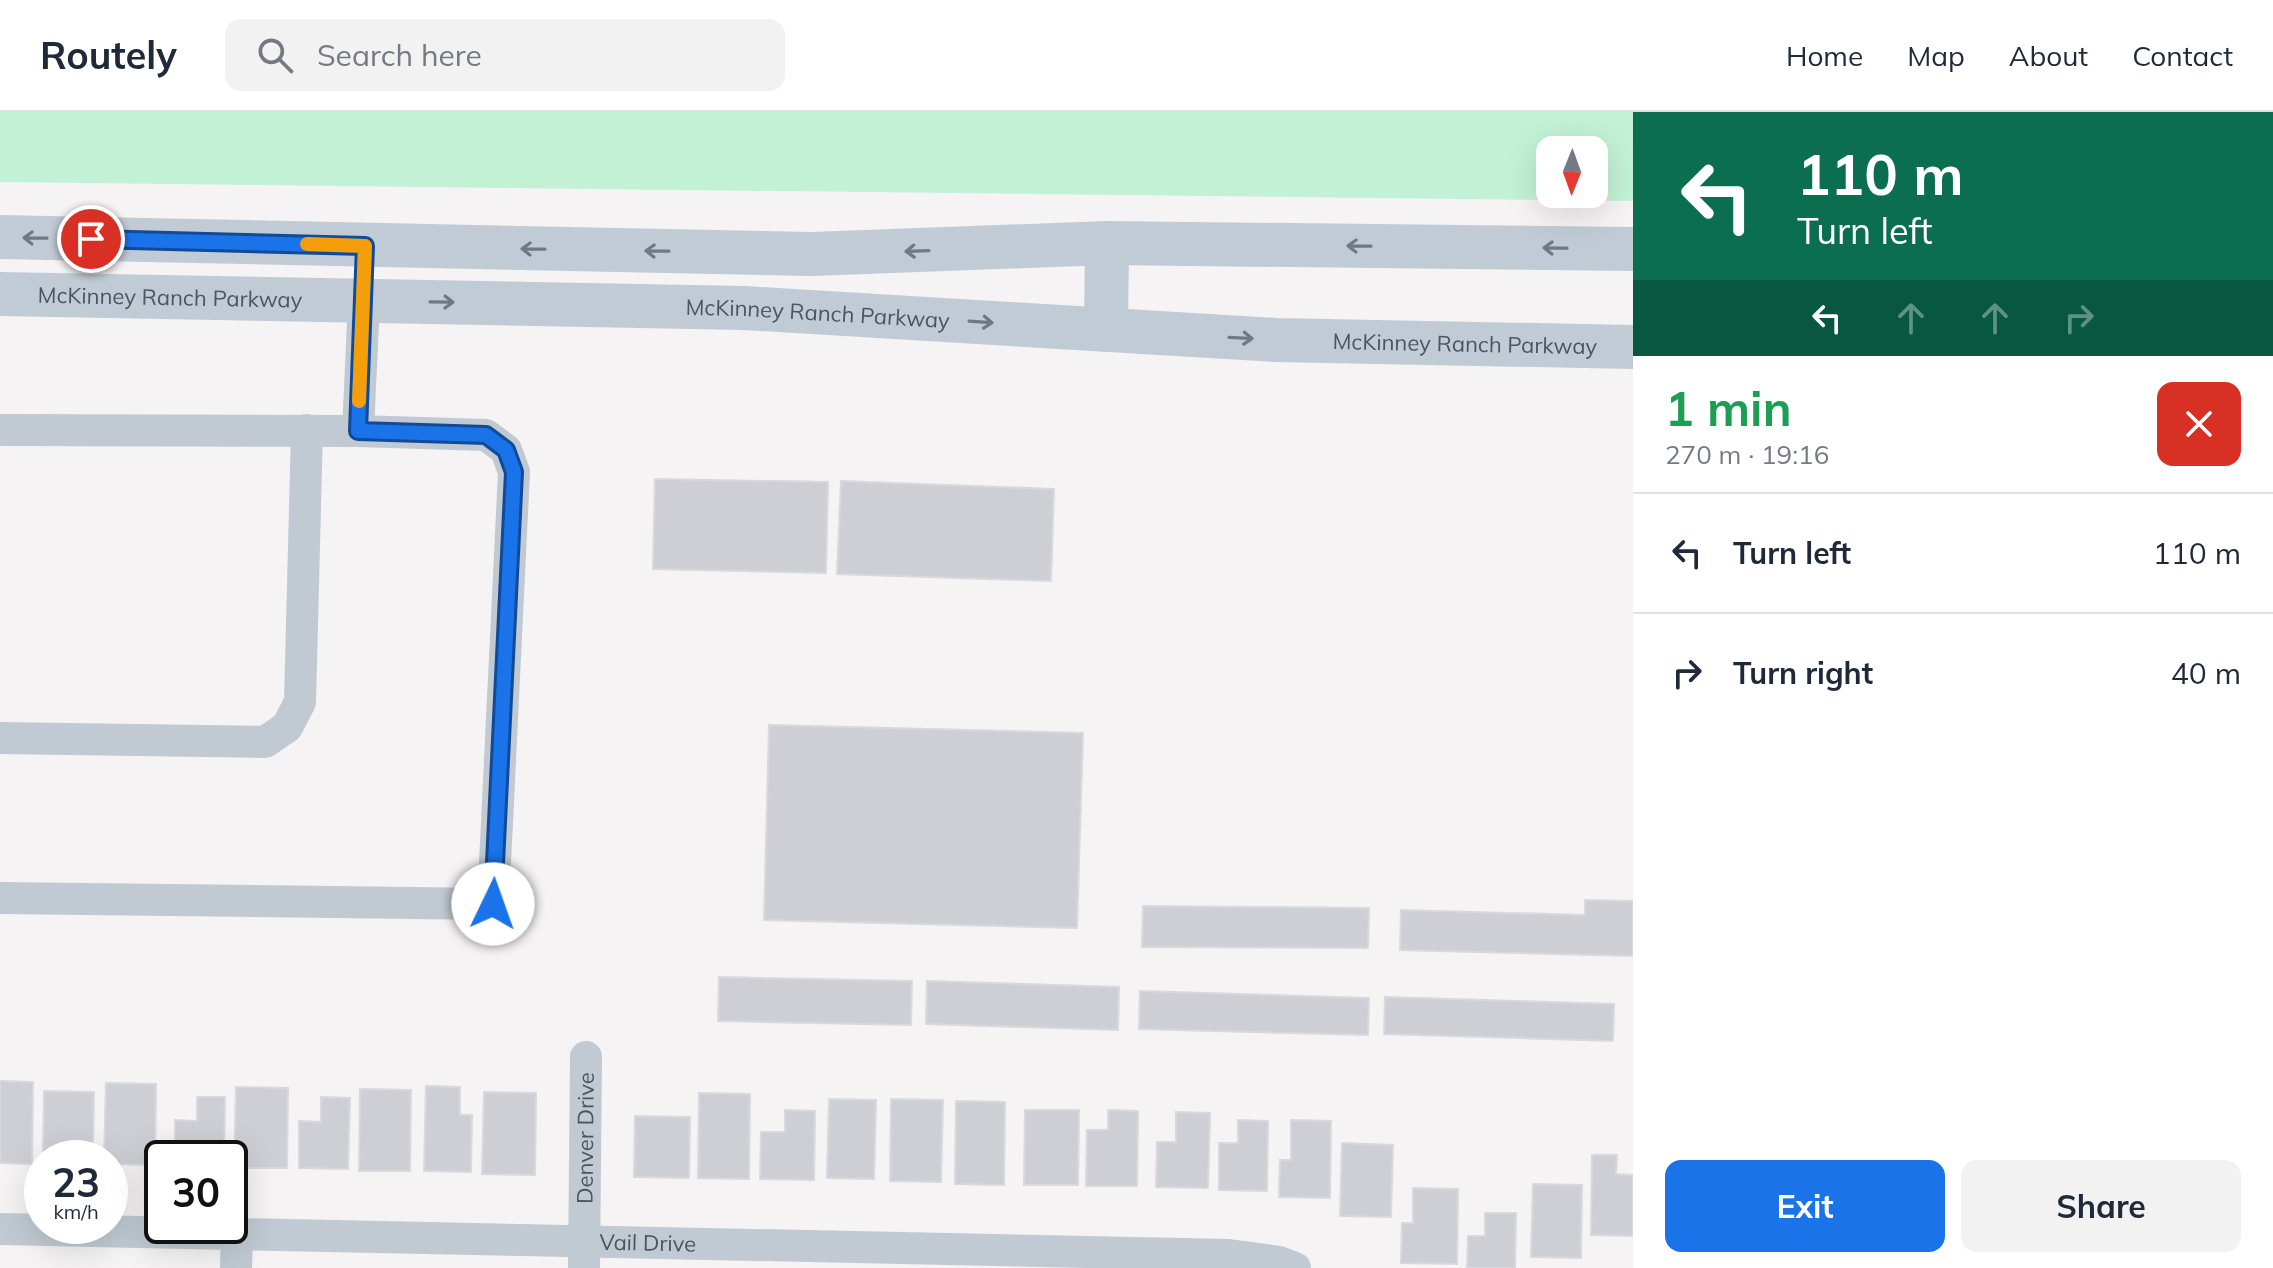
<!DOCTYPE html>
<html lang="en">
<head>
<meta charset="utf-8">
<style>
	:root { --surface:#fff; --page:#f2f2f3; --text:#1f2937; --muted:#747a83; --line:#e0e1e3; --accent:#1a73e8 }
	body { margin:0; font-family:Mulish,sans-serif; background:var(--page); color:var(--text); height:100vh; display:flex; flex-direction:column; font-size:30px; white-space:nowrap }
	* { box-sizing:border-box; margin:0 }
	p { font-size:26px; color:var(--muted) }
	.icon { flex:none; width:44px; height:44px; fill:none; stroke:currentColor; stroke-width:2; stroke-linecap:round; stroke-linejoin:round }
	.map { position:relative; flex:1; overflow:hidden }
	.drawer { display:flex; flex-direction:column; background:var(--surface); width:640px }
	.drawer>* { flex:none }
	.hud { background:#0b6e4f; color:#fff; overflow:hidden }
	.needle { width:52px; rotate:181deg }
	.buttons { position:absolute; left:1536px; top:24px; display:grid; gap:16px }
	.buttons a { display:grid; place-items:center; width:72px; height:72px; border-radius:16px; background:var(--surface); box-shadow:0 8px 32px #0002; font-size:40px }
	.speed { position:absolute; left:24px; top:1028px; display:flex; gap:16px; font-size:40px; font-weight:700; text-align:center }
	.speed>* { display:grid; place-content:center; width:104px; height:104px; border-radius:50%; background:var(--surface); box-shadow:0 8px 32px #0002; line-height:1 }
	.speed small { font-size:20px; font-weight:400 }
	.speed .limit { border:4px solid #111; border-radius:12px; background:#fff; color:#111 }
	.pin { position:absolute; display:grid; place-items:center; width:68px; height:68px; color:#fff; margin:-34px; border:4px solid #fff; border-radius:50%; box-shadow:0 2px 8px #0007 }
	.me { position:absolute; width:88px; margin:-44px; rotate:3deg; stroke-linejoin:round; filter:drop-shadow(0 0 6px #0008) }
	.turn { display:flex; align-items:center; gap:28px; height:168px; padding:0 32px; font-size:36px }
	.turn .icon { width:104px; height:104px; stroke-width:2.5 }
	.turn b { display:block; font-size:56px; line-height:68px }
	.lanes { display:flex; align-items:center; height:76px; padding:0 32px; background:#0003; justify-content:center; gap:40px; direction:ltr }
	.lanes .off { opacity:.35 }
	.round { display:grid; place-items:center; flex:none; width:84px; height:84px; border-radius:16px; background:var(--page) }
	.summary { display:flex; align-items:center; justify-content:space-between; height:136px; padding:0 32px }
	h1 { font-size:48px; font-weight:700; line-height:60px; color:#1e9e55 }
	.cta { display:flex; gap:16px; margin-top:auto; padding:16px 32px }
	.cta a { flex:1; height:92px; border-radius:16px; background:var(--accent); color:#fff; font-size:32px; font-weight:700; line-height:92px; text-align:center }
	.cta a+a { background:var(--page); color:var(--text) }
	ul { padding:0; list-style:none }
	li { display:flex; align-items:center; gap:24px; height:120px; padding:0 32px; border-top:2px solid var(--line) }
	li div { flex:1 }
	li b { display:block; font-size:30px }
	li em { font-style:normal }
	header { display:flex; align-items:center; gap:48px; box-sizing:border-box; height:112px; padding:0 40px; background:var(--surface); border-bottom:2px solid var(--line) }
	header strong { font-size:38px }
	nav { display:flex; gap:44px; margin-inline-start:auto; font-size:28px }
	.search { width:560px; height:72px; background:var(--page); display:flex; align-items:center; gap:20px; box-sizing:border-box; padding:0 28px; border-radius:16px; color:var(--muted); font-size:30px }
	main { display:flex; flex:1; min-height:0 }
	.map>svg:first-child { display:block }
	.green { fill:#c3f1d5; fill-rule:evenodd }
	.building { fill:#cdcfd5; stroke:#d7d9de; stroke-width:2 }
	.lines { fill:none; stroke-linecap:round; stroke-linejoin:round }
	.minor { stroke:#c1cad2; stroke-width:32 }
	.secondary { stroke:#c1cbd6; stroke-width:44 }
	.oneway { stroke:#6e7984 }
	.route-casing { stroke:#114b97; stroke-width:20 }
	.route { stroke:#1a73e8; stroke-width:14 }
	.slow { stroke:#f59e0b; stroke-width:14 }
	.labels { text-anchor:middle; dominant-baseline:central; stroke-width:6; stroke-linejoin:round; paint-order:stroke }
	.street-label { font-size:22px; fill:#4a5661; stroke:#fff }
</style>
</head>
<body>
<header>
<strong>Routely</strong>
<div class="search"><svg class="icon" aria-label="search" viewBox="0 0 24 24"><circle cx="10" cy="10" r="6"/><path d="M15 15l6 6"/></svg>Search here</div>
<nav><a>Home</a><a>Map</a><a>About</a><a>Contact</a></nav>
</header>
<main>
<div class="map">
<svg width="1633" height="1156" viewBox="0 0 1633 1156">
	<rect width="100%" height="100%" fill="#f5f3f3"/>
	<path class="green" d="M 0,0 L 1633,0 L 1633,89 L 0,70 ZM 1550,38 L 1594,38 L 1594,82 L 1550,82 Z"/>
	<g class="building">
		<path d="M 655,367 L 828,370 L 826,461 L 653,457 Z"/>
		<path d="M 841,369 L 1054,377 L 1051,469 L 837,462 Z"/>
		<path d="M 769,613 L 1083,621 L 1077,816 L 764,808 Z"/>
		<path d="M 1585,788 L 1633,789 L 1633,844 L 1400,838 L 1401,798 L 1585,803 Z"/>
		<path d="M 1143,794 L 1369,796 L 1368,836 L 1142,835 Z"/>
		<path d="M 719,865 L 912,869 L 911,913 L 718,909 Z"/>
		<path d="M 927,869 L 1119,875 L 1118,918 L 926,912 Z"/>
		<path d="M 1140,879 L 1369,886 L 1368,923 L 1139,917 Z"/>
		<path d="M 1385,885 L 1614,892 L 1613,929 L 1384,922 Z"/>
		<path d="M 0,969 L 33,970 L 32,1052 L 0,1051 Z"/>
		<path d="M 106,971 L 156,972 L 155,1053 L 110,1052 L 110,1046 L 104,1046 Z"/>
		<path d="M 426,974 L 460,975 L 460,1003 L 472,1003 L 471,1060 L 424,1059 Z"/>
		<path d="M 236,975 L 288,976 L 287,1056 L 234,1056 Z"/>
		<path d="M 360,977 L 411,978 L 410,1059 L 359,1059 Z"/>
		<path d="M 44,979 L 94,980 L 93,1046 L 43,1046 Z"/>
		<path d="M 484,980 L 536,981 L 535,1063 L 482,1062 Z"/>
		<path d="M 699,981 L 750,982 L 749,1067 L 698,1066 Z"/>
		<path d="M 197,985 L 225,985 L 224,1046 L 175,1046 L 175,1008 L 197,1009 Z"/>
		<path d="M 321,985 L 350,986 L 348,1057 L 299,1056 L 299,1009 L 321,1010 Z"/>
		<path d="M 829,987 L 876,988 L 874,1067 L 827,1066 Z"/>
		<path d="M 891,987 L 943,988 L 941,1070 L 890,1069 Z"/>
		<path d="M 956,989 L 1005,990 L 1004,1073 L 955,1072 Z"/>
		<path d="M 785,998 L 815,999 L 814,1068 L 760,1067 L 761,1020 L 785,1020 Z"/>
		<path d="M 1025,998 L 1079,998 L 1078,1073 L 1024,1073 Z"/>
		<path d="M 1108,998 L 1138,999 L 1137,1074 L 1086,1074 L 1087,1018 L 1108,1018 Z"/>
		<path d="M 1176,1000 L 1210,1001 L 1208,1076 L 1156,1075 L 1157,1030 L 1176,1030 Z"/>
		<path d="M 635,1004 L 690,1005 L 689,1066 L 634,1065 Z"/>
		<path d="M 1238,1008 L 1268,1009 L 1267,1079 L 1219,1078 L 1219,1031 L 1238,1031 Z"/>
		<path d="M 1291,1008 L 1331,1009 L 1330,1086 L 1279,1085 L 1280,1048 L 1291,1048 Z"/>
		<path d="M 1342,1031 L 1393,1033 L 1391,1105 L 1340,1104 Z"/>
		<path d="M 1592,1043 L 1617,1043 L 1616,1062 L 1633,1063 L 1633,1124 L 1591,1123 Z"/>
		<path d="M 1533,1072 L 1582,1073 L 1581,1146 L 1531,1145 Z"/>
		<path d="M 1413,1076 L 1458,1077 L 1457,1152 L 1401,1151 L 1402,1111 L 1413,1111 Z"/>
		<path d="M 1485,1101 L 1516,1101 L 1515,1156 L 1467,1156 L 1468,1124 L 1485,1124 Z"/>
	</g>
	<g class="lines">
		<g class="minor">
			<path d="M 0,318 L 358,319 L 486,323 L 506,338 L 514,360 L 493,792 L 0,786"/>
			<path d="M 358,319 L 364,189"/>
			<path d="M 0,626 L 265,630 L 287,615 L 300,590 L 307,318"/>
			<path id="s1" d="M 0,1117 L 1229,1143 L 1279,1150 L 1295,1156"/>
			<path d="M 236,1156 L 237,1122"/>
			<path id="s2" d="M 584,1156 L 586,945"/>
		</g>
		<g class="secondary">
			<path d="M 0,125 L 812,142 L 1107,131 L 1633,137"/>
			<path id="s3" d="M 0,182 L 744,196 L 1276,228 L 1633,235"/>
			<path d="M 1106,218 L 1107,131"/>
		</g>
	</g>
	<defs><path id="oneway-shaft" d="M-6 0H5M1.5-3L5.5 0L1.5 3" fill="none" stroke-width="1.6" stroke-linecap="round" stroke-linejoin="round" transform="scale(2)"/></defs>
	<g class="oneway">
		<use href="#oneway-shaft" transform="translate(35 126) rotate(-179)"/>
		<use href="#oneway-shaft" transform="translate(1359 134) rotate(-179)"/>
		<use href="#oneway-shaft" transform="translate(1555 136) rotate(-179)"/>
		<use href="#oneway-shaft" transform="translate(533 137) rotate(-179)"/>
		<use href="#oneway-shaft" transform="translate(657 139) rotate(-179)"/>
		<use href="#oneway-shaft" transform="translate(917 139) rotate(178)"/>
		<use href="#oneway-shaft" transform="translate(442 190) rotate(1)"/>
		<use href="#oneway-shaft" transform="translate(981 210) rotate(4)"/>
		<use href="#oneway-shaft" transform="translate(1241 226) rotate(3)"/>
	</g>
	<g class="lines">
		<defs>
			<path id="route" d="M 91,127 L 365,134 L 358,319 L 486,323 L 506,338 L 514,360 L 493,792"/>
		</defs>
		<use href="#route" class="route-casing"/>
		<use href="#route" class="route"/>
		<path class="slow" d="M 307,132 L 365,134 L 359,289"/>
	</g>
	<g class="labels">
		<g class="street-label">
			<text stroke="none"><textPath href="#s3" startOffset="170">McKinney Ranch Parkway</textPath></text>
			<text stroke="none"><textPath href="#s3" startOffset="818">McKinney Ranch Parkway</textPath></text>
			<text stroke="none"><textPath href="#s3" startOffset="1466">McKinney Ranch Parkway</textPath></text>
			<text stroke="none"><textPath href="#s2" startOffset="130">Denver Drive</textPath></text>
			<text stroke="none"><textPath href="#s1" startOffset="648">Vail Drive</textPath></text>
		</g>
	</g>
</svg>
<div class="buttons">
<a><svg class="needle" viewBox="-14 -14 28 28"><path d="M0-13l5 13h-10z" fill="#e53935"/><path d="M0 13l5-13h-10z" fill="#747a83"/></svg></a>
</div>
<div class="speed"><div>23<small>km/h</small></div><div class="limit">30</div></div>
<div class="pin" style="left:91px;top:127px;background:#d93025"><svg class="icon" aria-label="arrive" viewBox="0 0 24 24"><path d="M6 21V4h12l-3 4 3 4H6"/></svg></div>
<svg class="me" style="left:493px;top:792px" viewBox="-20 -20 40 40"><circle r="19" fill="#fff"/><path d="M0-13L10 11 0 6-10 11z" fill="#1a73e8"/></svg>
</div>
<section class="drawer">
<div class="hud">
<div class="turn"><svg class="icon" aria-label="left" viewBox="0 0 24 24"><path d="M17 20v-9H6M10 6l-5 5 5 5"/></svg><div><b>110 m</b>Turn left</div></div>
<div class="lanes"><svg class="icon" aria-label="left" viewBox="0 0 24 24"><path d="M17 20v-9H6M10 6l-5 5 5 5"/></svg><svg class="icon off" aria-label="ahead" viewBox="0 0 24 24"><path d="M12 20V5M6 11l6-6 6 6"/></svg><svg class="icon off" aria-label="ahead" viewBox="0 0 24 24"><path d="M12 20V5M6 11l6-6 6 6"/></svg><svg class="icon off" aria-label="right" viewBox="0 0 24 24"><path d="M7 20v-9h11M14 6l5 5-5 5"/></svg></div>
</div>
<div class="summary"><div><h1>1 min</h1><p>270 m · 19:16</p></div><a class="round" style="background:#d93025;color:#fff"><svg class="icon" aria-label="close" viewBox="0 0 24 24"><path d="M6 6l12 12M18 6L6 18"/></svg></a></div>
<ul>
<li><svg class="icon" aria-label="left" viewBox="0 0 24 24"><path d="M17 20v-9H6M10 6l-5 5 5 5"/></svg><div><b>Turn left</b></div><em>110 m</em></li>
<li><svg class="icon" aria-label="right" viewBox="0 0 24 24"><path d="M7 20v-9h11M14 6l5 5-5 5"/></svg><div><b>Turn right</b></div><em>40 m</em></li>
</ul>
<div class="cta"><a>Exit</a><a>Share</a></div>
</section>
</main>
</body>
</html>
